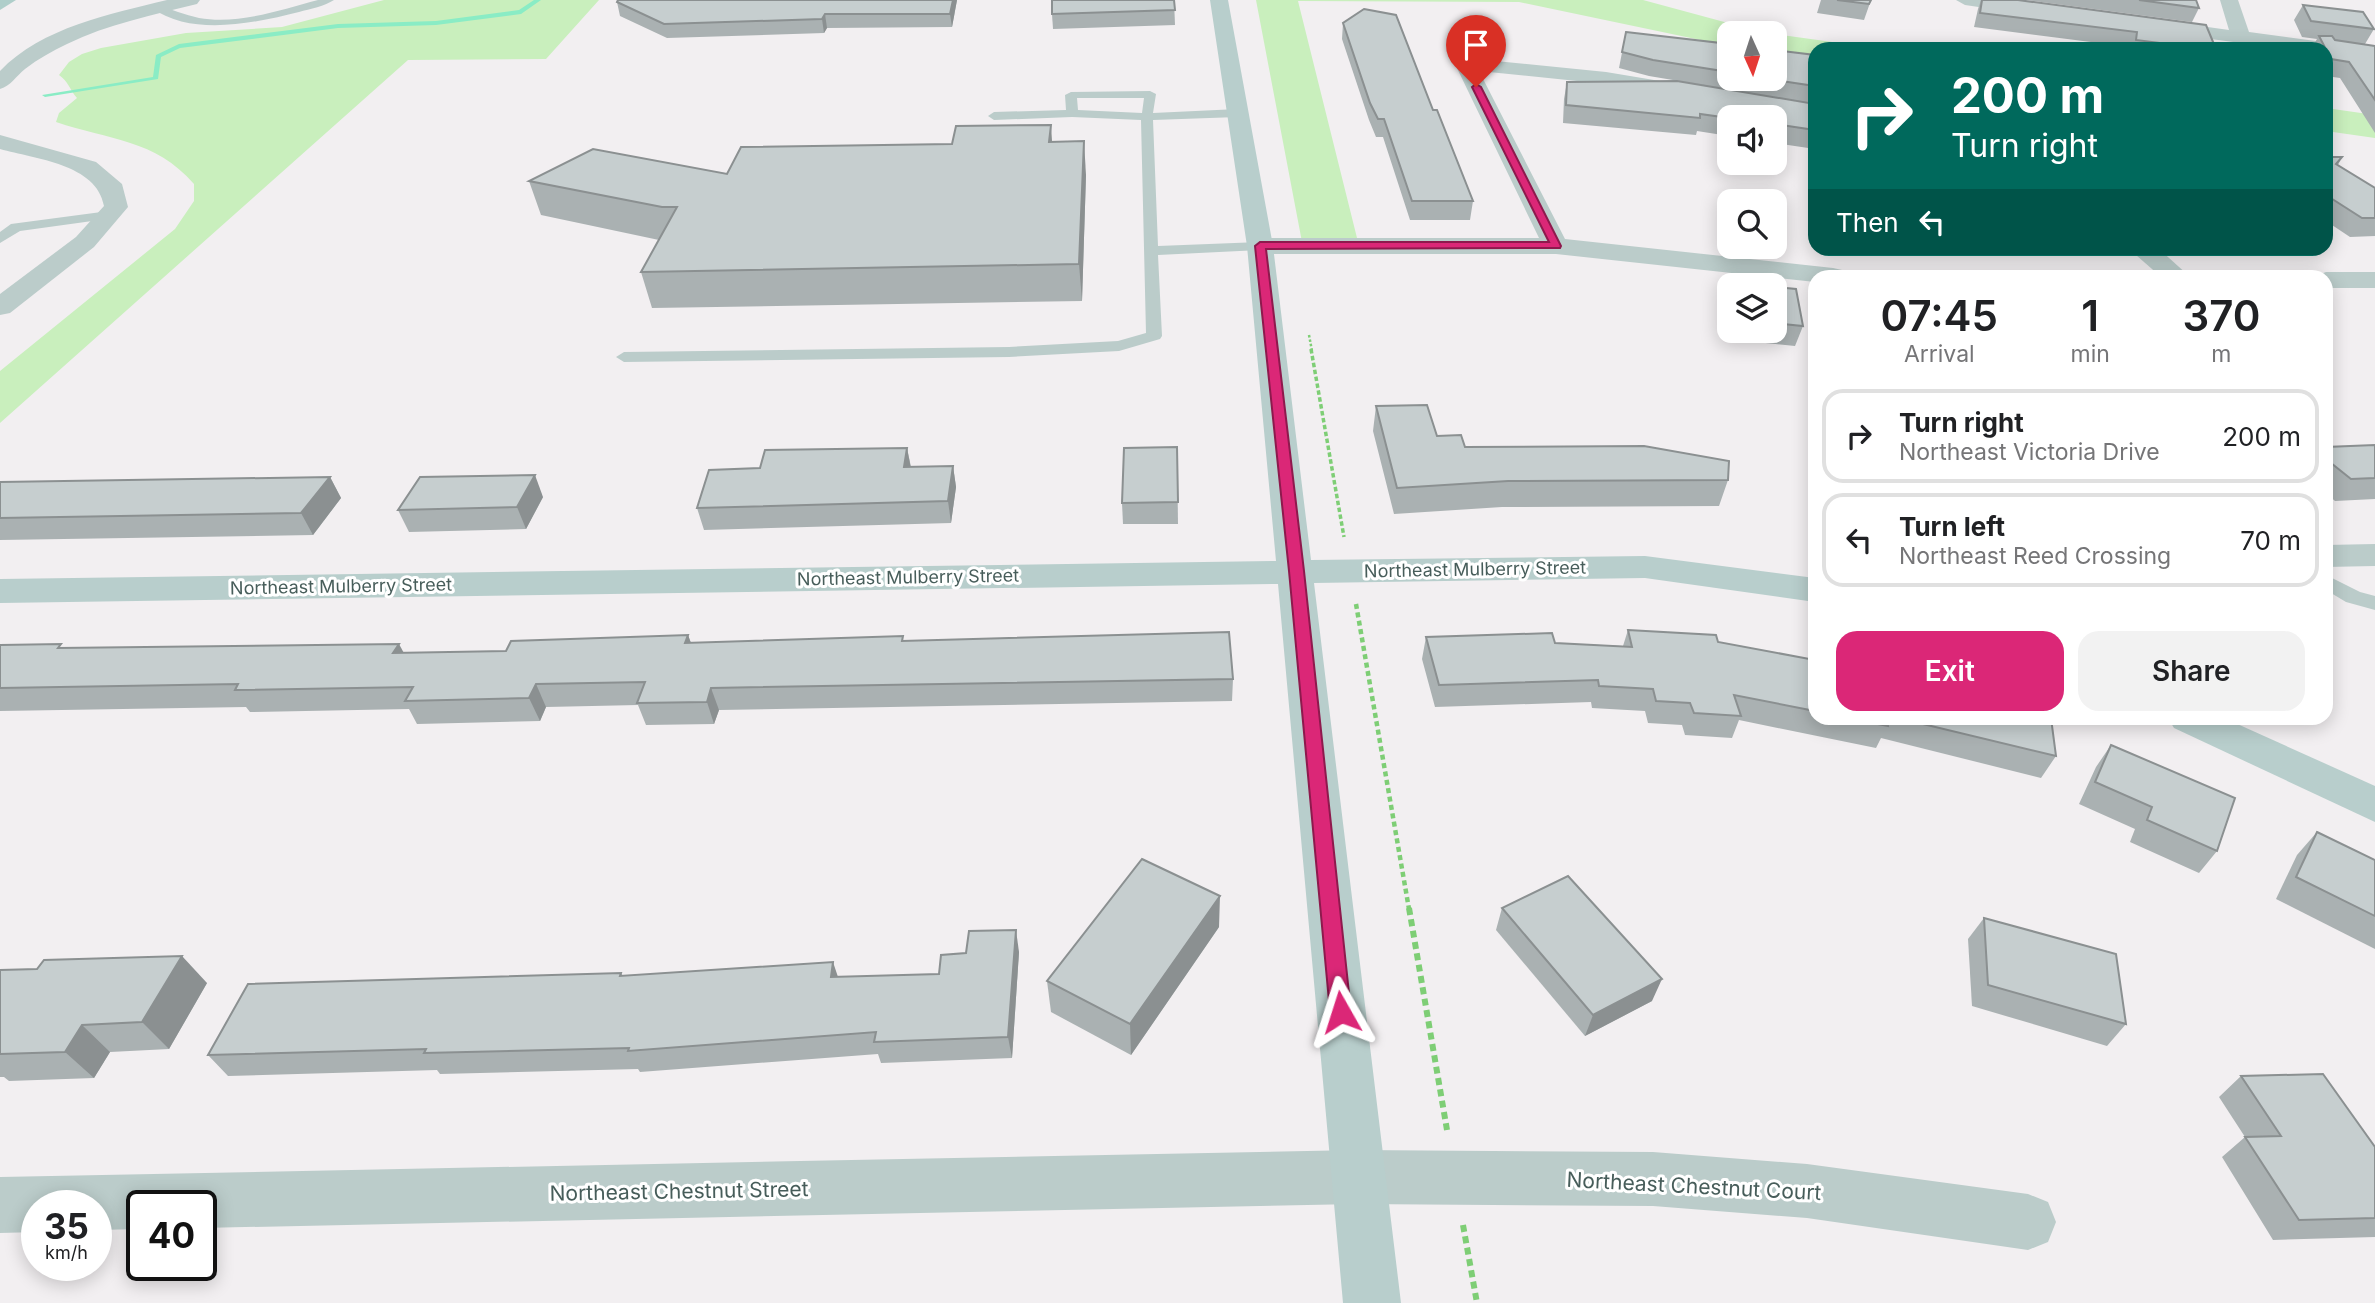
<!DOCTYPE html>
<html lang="en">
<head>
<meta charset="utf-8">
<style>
	:root { --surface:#fff; --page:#f2f2f2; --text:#202124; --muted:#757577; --line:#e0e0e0; --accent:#db2777 }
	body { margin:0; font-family:Inter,sans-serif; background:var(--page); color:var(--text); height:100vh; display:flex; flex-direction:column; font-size:26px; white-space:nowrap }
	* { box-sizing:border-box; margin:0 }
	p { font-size:23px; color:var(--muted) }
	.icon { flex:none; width:38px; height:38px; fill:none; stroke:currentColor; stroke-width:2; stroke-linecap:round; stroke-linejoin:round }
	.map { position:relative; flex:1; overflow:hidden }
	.panel { position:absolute; left:1808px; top:270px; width:525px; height:455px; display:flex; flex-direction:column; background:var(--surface); border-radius:21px; box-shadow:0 4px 18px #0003 }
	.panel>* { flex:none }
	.guide { position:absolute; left:1808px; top:42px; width:525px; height:214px; border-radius:21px; box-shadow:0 4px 18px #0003; background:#00695c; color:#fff; overflow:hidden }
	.needle { width:46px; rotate:177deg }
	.fabs { position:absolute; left:1717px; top:21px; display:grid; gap:14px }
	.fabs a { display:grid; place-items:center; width:70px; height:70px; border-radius:14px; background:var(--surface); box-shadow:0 4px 18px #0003; font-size:35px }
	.speed { position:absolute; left:21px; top:1190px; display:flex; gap:14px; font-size:35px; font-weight:700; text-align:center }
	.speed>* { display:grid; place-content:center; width:91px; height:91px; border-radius:50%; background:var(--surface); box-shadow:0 4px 18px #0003; line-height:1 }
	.speed small { font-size:18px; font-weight:400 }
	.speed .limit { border:4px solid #111; border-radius:10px; background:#fff; color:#111 }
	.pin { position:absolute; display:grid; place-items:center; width:60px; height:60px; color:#fff; margin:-72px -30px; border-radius:50% 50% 50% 0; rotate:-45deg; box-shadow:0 0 7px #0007 }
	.pin .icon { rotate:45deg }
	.me { position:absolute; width:77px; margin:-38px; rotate:354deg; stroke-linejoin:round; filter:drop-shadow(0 0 5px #0008) }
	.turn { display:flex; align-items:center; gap:24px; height:147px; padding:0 28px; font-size:32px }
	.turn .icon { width:91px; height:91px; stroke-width:2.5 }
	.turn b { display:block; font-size:49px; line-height:60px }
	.then { display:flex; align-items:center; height:66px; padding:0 28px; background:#0003; gap:14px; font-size:26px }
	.eta { display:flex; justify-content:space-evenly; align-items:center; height:119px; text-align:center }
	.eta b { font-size:42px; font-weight:600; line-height:49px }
	.cta { display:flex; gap:14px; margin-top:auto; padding:14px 28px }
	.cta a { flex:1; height:80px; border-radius:21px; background:var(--accent); color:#fff; font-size:28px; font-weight:600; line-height:80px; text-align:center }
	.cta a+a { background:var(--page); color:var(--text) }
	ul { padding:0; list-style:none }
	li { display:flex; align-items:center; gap:21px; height:94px; margin:0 14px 10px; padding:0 14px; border:4px solid var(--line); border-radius:21px }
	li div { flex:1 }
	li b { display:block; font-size:26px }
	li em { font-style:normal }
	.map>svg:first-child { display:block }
	.green { fill:#c9efbd }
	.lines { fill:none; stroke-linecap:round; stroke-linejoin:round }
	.stream { fill:#8aecc5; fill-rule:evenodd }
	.path-far3 { stroke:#7ece75; stroke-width:2.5; stroke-dasharray:2.5 2; stroke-linecap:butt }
	.path-far2 { stroke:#7ece75; stroke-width:3.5; stroke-dasharray:4.5 2.5; stroke-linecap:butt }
	.path-far1 { stroke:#7ece75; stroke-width:4.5; stroke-dasharray:5 3.5; stroke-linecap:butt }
	.path { stroke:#7ece75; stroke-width:6; stroke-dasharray:7 4.5; stroke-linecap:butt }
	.lane { fill:#bbccca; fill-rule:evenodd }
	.street { fill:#bbccca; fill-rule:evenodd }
	.secondary { fill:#b8cecc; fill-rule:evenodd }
	.primary { fill:#afceca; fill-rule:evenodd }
	.wall { fill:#aab1b2 }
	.shaded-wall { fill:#8b9091 }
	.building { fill:#c6cecf; stroke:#8b9091; stroke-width:2 }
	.route { fill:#db2777; stroke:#8e194d; stroke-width:2 }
	.labels { text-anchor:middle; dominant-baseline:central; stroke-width:6; stroke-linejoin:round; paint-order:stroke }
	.street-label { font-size:18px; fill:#475d5a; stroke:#fff }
	.near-street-label { font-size:21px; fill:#475d5a; stroke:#fff }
</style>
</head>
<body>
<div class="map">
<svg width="2375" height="1303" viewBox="0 0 2375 1303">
	<rect width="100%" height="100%" fill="#f2eff1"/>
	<g class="green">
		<path d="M 384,0 L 599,0 L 546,59 L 408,60 L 0,423 L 0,371 L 175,229 L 194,201 L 194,184 C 155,139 109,140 56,122 L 59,113 L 77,98 C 70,90 68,81 59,75 L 69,62 L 82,54 L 101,48 L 186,33 L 282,27 Z"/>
		<path d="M 1256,0 L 1643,0 L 1765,33 L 1729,33 L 1729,46 L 1519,2 L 1298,1 L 1359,246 L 1302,242 Z"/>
		<path d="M 1774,34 L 1883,49 L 1815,49 L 1815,59 L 1775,53 Z"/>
		<path d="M 2326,108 L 2375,115 L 2375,138 L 2326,131 Z"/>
	</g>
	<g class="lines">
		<path class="stream" d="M 534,0 L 541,0 L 521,14 L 436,25 L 338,28 L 180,48 L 161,57 L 158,79 L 45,97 L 42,95 L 153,77 L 156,55 L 179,44 L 338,24 L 436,21 L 519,10 Z"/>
		<path class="path-far3" d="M 1309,335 L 1312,351"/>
		<path class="path-far2" d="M 1311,349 L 1344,537"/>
		<path class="path-far1" d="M 1356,604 L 1409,909"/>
		<g class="path">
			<path d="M 1409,908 L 1447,1130"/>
			<path d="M 1463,1225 L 1477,1303"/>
		</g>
		<g class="lane">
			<path d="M 318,0 L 334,0 C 325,6 310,9 299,12 C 255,23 192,37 152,8 L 157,5 C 171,9 185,15 199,18 C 238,25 280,10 318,0 Z"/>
			<path d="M 1150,91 L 1156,94 L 1153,113 L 1238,109 L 1244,113 L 1238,117 L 1153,120 L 1158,246 L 1260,242 L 1267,246 L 1260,250 L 1158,255 L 1162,336 L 1160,339 L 1119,351 L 1009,357 L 624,362 L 616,357 L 624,352 L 1009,347 L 1118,341 L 1146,333 L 1141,120 L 1072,117 L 994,120 L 988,116 L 994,112 L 1066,110 L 1065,95 L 1071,92 ZM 1077,98 L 1144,98 L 1142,113 L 1078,110 Z"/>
			<path d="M 109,211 L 116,215 L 114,218 L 20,231 L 0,243 L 0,232 L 11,224 Z"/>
			<path d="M 2326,575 L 2360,592 L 2375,596 L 2375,610 L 2346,602 L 2326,590 Z"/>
		</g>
		<g class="street">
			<path d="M 167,0 L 200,0 L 197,4 C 153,15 108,24 67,44 C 52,51 38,59 25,69 C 16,76 11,86 0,89 L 0,71 C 42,27 111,14 167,0 Z"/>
			<path d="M 1956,0 L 2007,0 L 2040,5 L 2042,9 L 2033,15 L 1965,5 Z"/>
			<path d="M 2220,0 L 2238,0 L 2249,32 L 2375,49 L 2375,61 L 2326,54 L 2326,49 L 2286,49 L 2158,32 L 2148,26 L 2158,20 L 2229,30 Z"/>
			<path d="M 1465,58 L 1606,72 L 1678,84 L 1685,86 L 1689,90 L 1685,94 L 1678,96 L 1606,84 L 1479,71 L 1565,239 L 1833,268 L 1842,270 L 1846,276 L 1815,276 L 1815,282 L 1556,254 L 1260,254 L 1251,251 L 1247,246 L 1251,241 L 1260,238 L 1539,238 L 1455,64 L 1458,60 Z"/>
			<path d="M 0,135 L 96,162 L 122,184 L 128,207 L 94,247 L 10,313 L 0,315 L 0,294 L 76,237 L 104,206 C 97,164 35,159 0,149 Z"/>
			<path d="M 2128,248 L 2158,248 L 2189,276 L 2160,276 Z"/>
			<path d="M 2326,272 L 2375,272 L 2375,288 L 2326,288 L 2326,276 L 2315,276 Z"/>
			<path d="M 2375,544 L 2375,566 L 2326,567 L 2326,545 Z"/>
			<path d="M 1357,1150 L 1653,1152 L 1807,1164 L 2028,1194 L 2048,1202 L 2056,1222 L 2048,1242 L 2028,1250 L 1807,1218 L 1653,1206 L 1357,1204 L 201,1228 L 201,1206 L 142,1206 L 142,1229 L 96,1230 L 96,1206 L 37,1206 L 37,1232 L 0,1233 L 0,1177 Z"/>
		</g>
		<g class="secondary">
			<path d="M 1210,0 L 1228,0 L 1273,246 L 1311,560 L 1645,556 L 1815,578 L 1815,602 L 1645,578 L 1314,583 L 1401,1303 L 1343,1303 L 1278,584 L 0,603 L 0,579 L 1276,561 L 1247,246 Z"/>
			<path d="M 2168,718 L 2224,718 L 2375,786 L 2375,822 L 2174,728 Z"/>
		</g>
		<path class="primary" d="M 0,0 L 16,0 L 0,10 Z"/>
	</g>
	<g class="wall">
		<path d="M 957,0 L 952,27 L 827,28 L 824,33 L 667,38 L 620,16 L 617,2 Z"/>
		<path d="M 1174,0 L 1175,25 L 1053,29 L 1052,14 Z"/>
		<path d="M 1821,0 L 1871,0 L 1864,20 L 1817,13 Z"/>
		<path d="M 1981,0 L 2018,0 L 2216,49 L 2130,49 L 2130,47 L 1974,27 L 1978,9 Z"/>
		<path d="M 2026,0 L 2196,0 L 2199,8 L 2192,22 Z"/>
		<path d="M 2303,5 L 2374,29 L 2365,44 L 2375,46 L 2375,133 L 2340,78 L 2326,76 L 2326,49 L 2311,49 L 2317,39 L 2302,37 L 2294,20 Z"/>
		<path d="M 1343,23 L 1433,110 L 1473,201 L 1470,220 L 1410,220 L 1383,137 L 1376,137 L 1369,120 L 1342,39 Z"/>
		<path d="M 1626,32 L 1729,44 L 1729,79 L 1774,79 L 1814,55 L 1815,53 L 1815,104 L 1649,76 L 1619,68 Z"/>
		<path d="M 1567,82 L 1815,104 L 1815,149 L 1774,143 L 1774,117 L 1729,117 L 1729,136 L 1697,131 L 1696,135 L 1563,123 L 1564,99 Z"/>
		<path d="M 1052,142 L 1086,175 L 1082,301 L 652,308 L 641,272 L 659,240 L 541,215 L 529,181 L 727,174 Z"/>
		<path d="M 2326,157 L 2342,157 L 2338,165 L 2375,188 L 2375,236 L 2350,237 L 2326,221 Z"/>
		<path d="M 2253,248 L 2269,248 L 2266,252 Z"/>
		<path d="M 1774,287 L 1803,326 L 1795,346 L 1756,342 L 1754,331 L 1774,331 Z"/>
		<path d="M 1376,406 L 1437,436 L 1465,447 L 1728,480 L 1719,506 L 1502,507 L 1394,514 L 1373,431 Z"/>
		<path d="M 2375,445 L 2375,499 L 2335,501 L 2326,493 L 2326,447 Z"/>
		<path d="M 1177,447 L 1178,524 L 1123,524 L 1122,503 Z"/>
		<path d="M 907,448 L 911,467 L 953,466 L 956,487 L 951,523 L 704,530 L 697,508 L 760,468 Z"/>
		<path d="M 330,477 L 341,498 L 313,535 L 0,540 L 0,482 Z"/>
		<path d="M 543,497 L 526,529 L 409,532 L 398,510 Z"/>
		<path d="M 1628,630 L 1718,642 L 1815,660 L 1815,718 L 2051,718 L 2056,756 L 2041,778 L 1881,738 L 1876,748 L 1739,720 L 1732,738 L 1685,735 L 1682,725 L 1648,723 L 1645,711 L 1592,708 L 1591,702 L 1435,707 L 1422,659 L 1426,637 L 1623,646 Z"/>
		<path d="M 688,635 L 691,643 L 904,641 L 1233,679 L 1232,701 L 719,710 L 714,724 L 646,725 L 638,705 L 546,707 L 540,721 L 417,724 L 409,709 L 250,712 L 246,707 L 0,711 L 0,645 L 64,648 L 403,653 L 506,651 Z"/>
		<path d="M 2111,745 L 2217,851 L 2199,873 L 2130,842 L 2135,829 L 2079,804 L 2096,767 Z"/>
		<path d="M 2317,832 L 2375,860 L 2375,949 L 2276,899 L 2297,855 Z"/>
		<path d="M 1502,908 L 1652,1001 L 1585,1036 L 1496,930 Z"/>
		<path d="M 1984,918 L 2126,1024 L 2107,1046 L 1972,1006 L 1968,939 Z"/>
		<path d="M 1219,927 L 1131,1055 L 1051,1012 L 1047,981 Z"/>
		<path d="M 1019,952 L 1012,1058 L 881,1063 L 878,1054 L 640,1072 L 638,1069 L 440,1074 L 437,1070 L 228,1076 L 208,1055 L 621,973 L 623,976 L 838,977 L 939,974 Z"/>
		<path d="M 0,970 L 207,983 L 169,1049 L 110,1052 L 94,1078 L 9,1081 L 4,1077 L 0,1077 Z"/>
		<path d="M 2241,1076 L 2375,1147 L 2375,1237 L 2273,1240 L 2222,1157 L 2245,1137 L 2219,1097 Z"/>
	</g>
	<g class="shaded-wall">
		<path d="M 953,0 L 957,0 L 952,27 L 950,14 Z"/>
		<path d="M 825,14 L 827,28 L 824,33 L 822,19 Z"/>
		<path d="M 1051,125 L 1053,157 L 1049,142 Z"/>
		<path d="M 1084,141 L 1086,175 L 1082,301 L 1079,264 Z"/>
		<path d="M 907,448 L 911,469 L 904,467 Z"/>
		<path d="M 953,466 L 956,487 L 951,523 L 948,501 Z"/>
		<path d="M 535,475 L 543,497 L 526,529 L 517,507 Z"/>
		<path d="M 330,477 L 341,498 L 313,535 L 301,513 Z"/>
		<path d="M 688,635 L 696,657 L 685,643 Z"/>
		<path d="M 399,644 L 411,666 L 393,653 Z"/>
		<path d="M 536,684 L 546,707 L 540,721 L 529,698 Z"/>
		<path d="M 711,688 L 719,710 L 714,724 L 707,702 Z"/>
		<path d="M 1220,896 L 1219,927 L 1131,1055 L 1130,1024 Z"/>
		<path d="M 1016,930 L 1019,952 L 1012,1058 L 1008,1037 Z"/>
		<path d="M 182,956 L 207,983 L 169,1049 L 142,1022 Z"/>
		<path d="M 833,962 L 840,983 L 831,977 Z"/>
		<path d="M 1662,979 L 1652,1001 L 1585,1036 L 1593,1015 Z"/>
		<path d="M 82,1025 L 110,1052 L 94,1078 L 65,1052 Z"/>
	</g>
	<g class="building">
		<path d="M 618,0 L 953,0 L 950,14 L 825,14 L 822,19 L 664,24 L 617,2 Z"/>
		<path d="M 1052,0 L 1174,0 L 1175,10 L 1052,14 Z"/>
		<path d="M 1837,0 L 1871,0 L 1869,4 Z"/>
		<path d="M 1982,0 L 2018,0 L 2206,25 L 2216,49 L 2207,49 L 2136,40 L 2137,32 L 1980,13 Z"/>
		<path d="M 2139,0 L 2196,0 L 2199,8 Z"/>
		<path d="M 2303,5 L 2363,12 L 2374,29 L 2311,21 Z"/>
		<path d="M 1364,9 L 1396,15 L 1433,110 L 1437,110 L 1473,201 L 1412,201 L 1384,119 L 1378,119 L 1370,103 L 1343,23 Z"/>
		<path d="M 1626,32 L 1729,44 L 1729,72 L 1653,60 L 1622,52 Z"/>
		<path d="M 2319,36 L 2332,36 L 2335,40 L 2375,46 L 2375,100 L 2349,62 L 2331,59 Z"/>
		<path d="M 1774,50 L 1815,55 L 1815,86 L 1768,79 L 1774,79 Z"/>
		<path d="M 1677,81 L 1815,104 L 1815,130 L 1774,124 L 1774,117 L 1729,118 L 1700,114 L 1700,118 L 1566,105 L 1567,82 Z"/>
		<path d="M 1051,125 L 1049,142 L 1084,141 L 1079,264 L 641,272 L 677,207 L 662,207 L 529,181 L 593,149 L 727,174 L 741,147 L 952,144 L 956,126 Z"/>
		<path d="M 2326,157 L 2342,157 L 2336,164 L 2375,188 L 2375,218 L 2362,218 L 2326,195 Z"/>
		<path d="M 1774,287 L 1796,289 L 1803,326 L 1774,323 Z"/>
		<path d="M 1427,405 L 1437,436 L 1461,435 L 1465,447 L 1644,446 L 1729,461 L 1728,480 L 1508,481 L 1397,488 L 1376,406 Z"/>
		<path d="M 2375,445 L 2375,478 L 2351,479 L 2326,459 L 2326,447 Z"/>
		<path d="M 1177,447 L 1178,502 L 1122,503 L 1124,448 Z"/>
		<path d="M 907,448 L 904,467 L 953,466 L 948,501 L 697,508 L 709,470 L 760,468 L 765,450 Z"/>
		<path d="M 535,475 L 517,507 L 398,510 L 420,477 Z"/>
		<path d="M 330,477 L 301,513 L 0,518 L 0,482 Z"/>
		<path d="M 1628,630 L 1716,635 L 1718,642 L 1815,660 L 1815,711 L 1734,695 L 1741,716 L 1694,713 L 1690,703 L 1656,701 L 1653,689 L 1599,686 L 1598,680 L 1439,685 L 1426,637 L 1552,633 L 1555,643 L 1632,647 Z"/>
		<path d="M 1229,632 L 1233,679 L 711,688 L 707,702 L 637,703 L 645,682 L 536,684 L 529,698 L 405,701 L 413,687 L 235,690 L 238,684 L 0,688 L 0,645 L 61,644 L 58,648 L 399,644 L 393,653 L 506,651 L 511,641 L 688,635 L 685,643 L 903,636 L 902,641 Z"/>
		<path d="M 1847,718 L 1887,718 L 1888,726 Z"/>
		<path d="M 1898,718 L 2051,718 L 2056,756 Z"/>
		<path d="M 2111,745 L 2235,798 L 2217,851 L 2147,820 L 2152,807 L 2095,782 Z"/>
		<path d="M 2317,832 L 2375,860 L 2375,916 L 2296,877 Z"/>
		<path d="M 1142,859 L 1220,896 L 1130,1024 L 1047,981 Z"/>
		<path d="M 1568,876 L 1662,979 L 1593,1015 L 1502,908 Z"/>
		<path d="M 1984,918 L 2116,954 L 2126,1024 L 1988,985 Z"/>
		<path d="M 1016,930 L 1008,1037 L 874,1042 L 876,1032 L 628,1051 L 629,1048 L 424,1053 L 426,1049 L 208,1055 L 248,984 L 621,973 L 620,976 L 833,962 L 831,977 L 939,974 L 941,955 L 966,953 L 969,931 Z"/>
		<path d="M 182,956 L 142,1022 L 82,1025 L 65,1052 L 0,1054 L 0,970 L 37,969 L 44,960 Z"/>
		<path d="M 2323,1074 L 2375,1147 L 2375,1218 L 2299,1220 L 2245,1137 L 2281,1136 L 2241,1076 Z"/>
	</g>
	<path class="route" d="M 1476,84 L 1481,87 L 1561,246 L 1560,248 L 1266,249 L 1304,571 L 1351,1012 L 1348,1018 L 1341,1021 L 1333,1018 L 1330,1012 L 1289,571 L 1255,246 L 1260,242 L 1549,242 L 1472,87 Z"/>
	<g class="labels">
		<g class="street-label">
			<text transform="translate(1475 569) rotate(-1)">Northeast Mulberry Street</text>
			<text transform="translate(908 577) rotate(-1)">Northeast Mulberry Street</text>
			<text transform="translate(341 586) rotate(-1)">Northeast Mulberry Street</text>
		</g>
		<g class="near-street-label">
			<text transform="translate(1694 1186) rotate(3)">Northeast Chestnut Court</text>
			<text transform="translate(679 1191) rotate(-1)">Northeast Chestnut Street</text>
		</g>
	</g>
</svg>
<div class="fabs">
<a><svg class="needle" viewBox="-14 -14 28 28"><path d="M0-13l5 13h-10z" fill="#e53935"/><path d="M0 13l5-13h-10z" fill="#757577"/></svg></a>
<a><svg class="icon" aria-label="sound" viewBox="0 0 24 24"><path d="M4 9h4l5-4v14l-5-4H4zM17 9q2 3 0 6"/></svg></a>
<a><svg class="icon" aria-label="search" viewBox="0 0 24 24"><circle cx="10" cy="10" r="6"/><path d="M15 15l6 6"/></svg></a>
<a><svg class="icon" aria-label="layers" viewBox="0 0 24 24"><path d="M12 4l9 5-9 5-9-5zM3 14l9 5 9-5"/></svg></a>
</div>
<div class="speed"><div>35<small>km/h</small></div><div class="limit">40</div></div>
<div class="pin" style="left:1476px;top:87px;background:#d93025"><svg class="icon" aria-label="arrive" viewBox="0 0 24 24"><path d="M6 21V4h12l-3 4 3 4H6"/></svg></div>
<svg class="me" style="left:1341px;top:1012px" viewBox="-20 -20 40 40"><path d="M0-17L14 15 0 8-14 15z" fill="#db2777" stroke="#fff" stroke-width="4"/></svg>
<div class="guide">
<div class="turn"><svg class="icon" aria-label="right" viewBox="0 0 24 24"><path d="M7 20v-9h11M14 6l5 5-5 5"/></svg><div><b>200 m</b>Turn right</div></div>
<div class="then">Then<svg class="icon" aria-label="left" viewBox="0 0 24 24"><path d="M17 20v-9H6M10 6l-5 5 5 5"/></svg></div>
</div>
<section class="panel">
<div class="eta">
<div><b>07:45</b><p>Arrival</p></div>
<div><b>1</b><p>min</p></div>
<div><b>370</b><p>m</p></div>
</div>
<ul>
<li><svg class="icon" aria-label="right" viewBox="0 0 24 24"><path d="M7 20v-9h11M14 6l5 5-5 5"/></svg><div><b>Turn right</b><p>Northeast Victoria Drive</p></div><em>200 m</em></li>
<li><svg class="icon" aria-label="left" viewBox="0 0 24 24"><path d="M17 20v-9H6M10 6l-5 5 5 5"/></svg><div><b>Turn left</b><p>Northeast Reed Crossing</p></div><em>70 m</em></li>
</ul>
<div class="cta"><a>Exit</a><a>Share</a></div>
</section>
</div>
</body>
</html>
